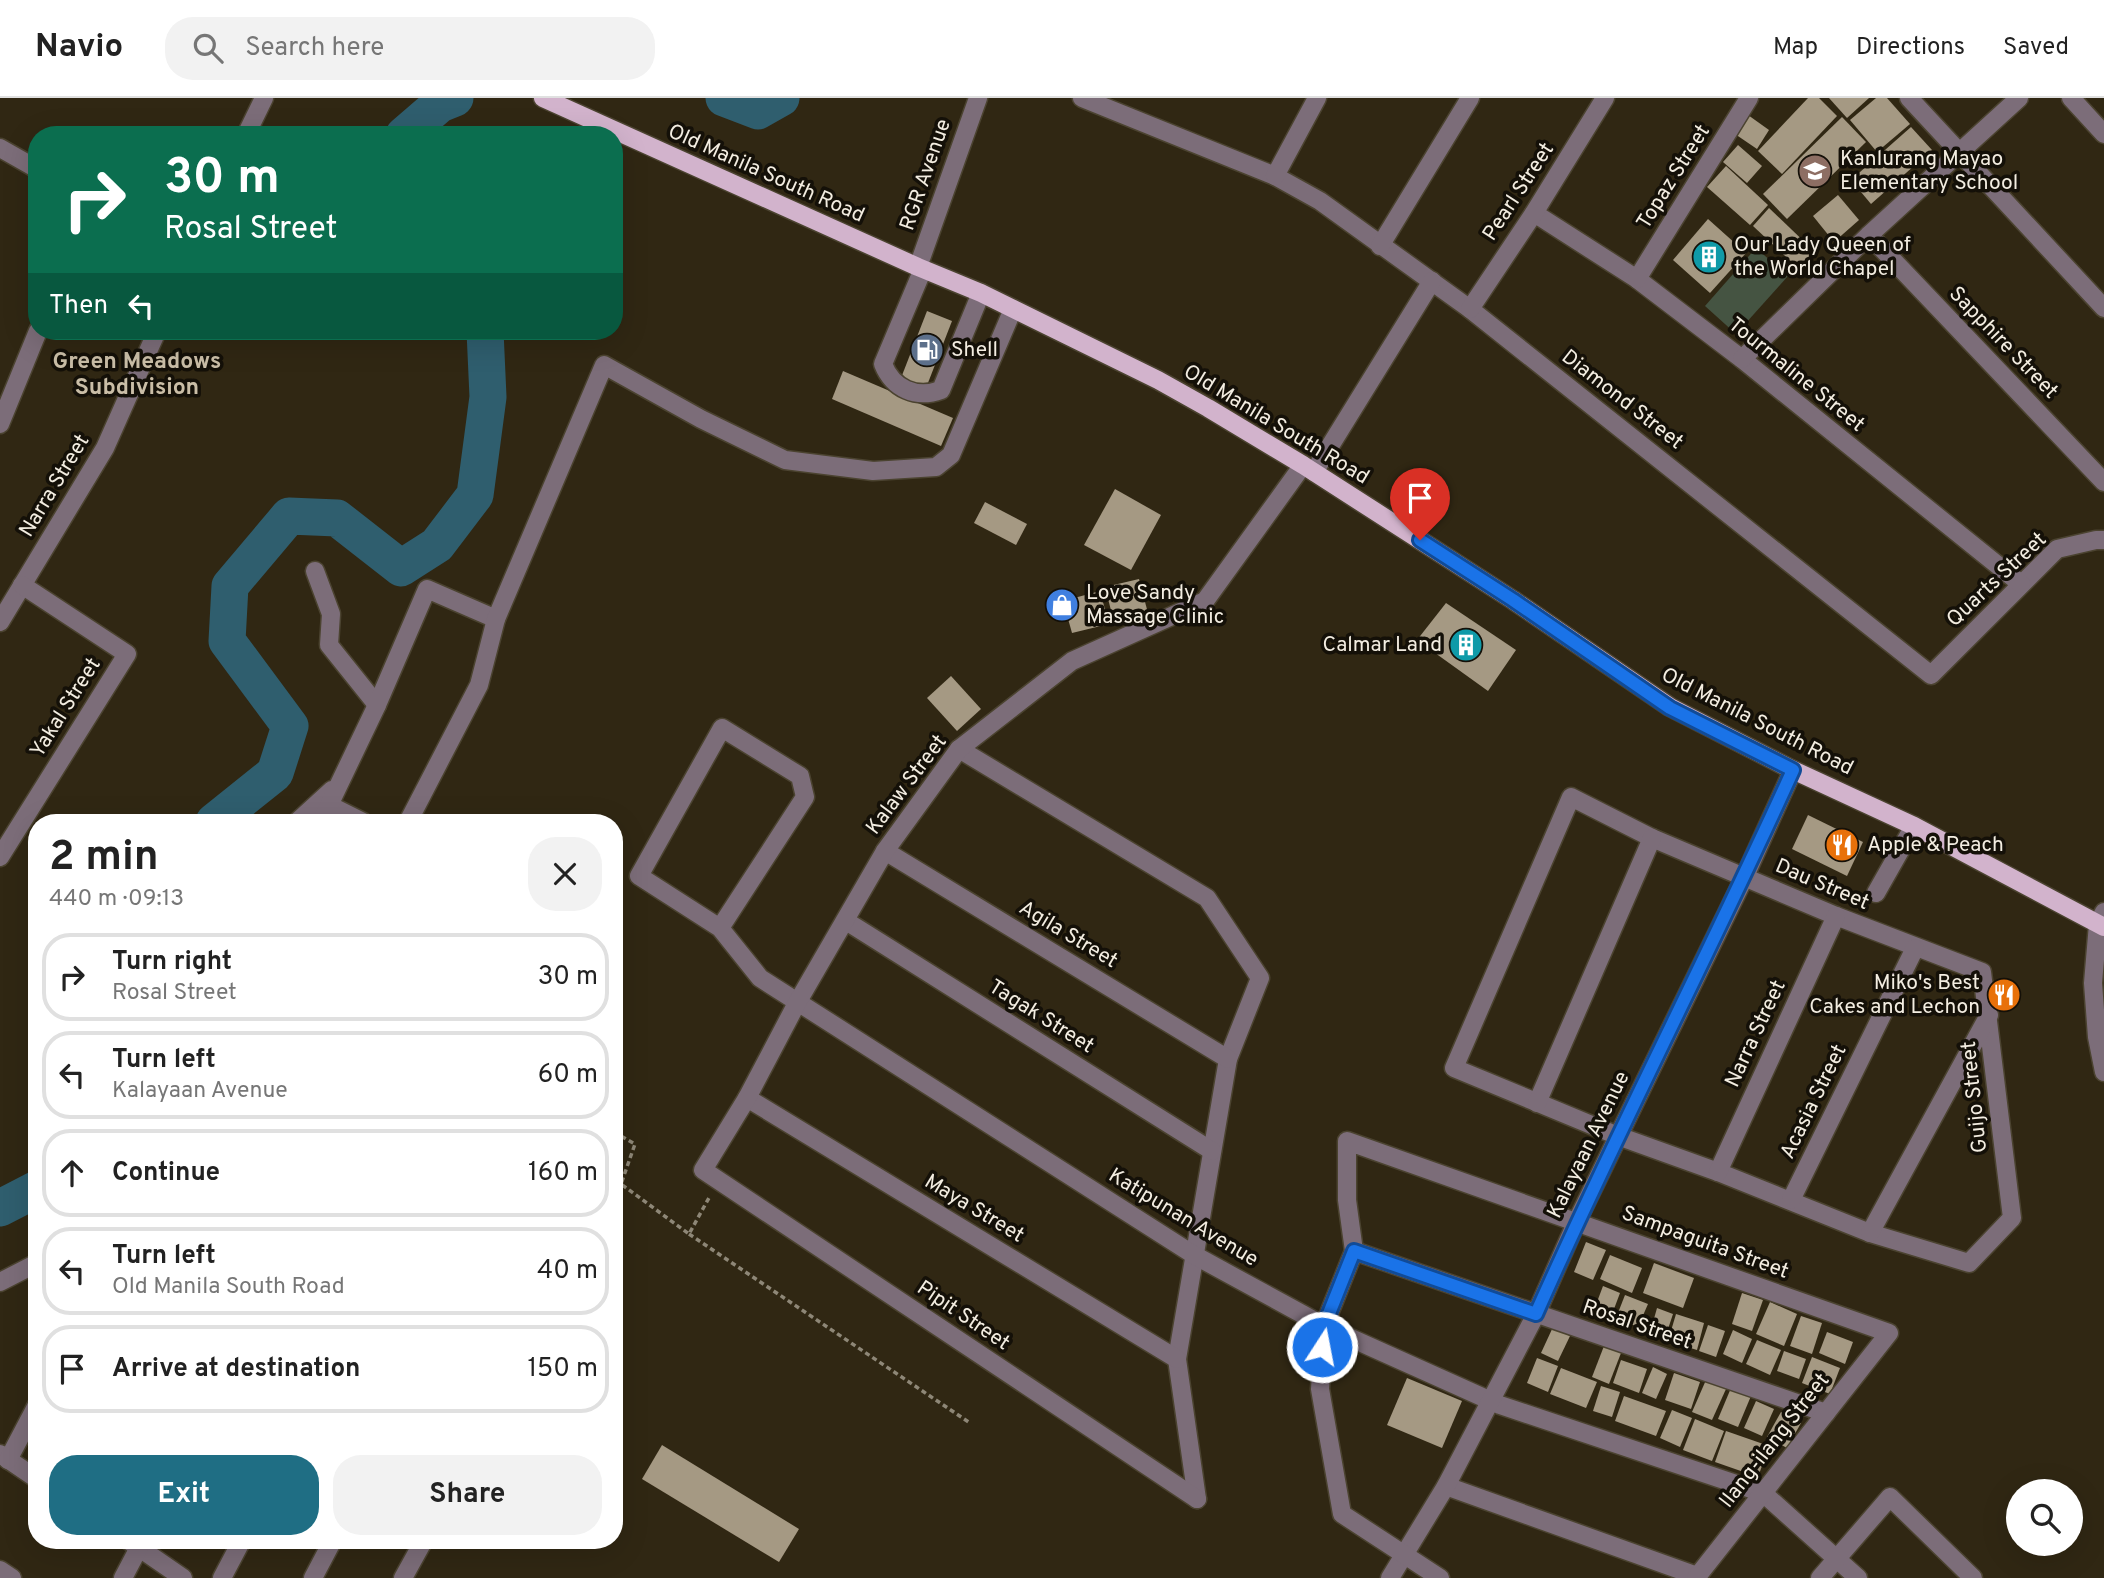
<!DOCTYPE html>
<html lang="en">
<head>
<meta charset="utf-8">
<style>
	:root { --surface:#fff; --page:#f2f2f2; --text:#222; --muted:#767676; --line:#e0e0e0; --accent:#1f6e84 }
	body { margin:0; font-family:Overpass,sans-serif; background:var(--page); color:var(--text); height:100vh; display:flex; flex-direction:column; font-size:26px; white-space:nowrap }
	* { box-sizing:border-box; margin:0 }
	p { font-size:23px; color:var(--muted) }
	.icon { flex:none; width:38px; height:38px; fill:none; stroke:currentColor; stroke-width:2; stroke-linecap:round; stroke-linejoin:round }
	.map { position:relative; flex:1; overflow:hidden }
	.details { position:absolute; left:28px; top:716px; width:595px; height:735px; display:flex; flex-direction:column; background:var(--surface); border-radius:28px; box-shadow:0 7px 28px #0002 }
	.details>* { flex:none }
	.top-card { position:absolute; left:28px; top:28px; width:595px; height:214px; border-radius:28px; box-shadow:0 7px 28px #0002; background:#0b6e4f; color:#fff; overflow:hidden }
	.fabs { position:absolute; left:2006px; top:1381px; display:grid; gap:14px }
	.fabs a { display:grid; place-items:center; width:77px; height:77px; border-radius:50%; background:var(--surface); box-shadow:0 7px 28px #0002; font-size:35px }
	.pin { position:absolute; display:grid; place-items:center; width:60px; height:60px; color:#fff; margin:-72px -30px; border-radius:50% 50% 50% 0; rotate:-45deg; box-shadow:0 0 7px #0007 }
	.pin .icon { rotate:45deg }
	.me { position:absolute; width:77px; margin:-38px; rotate:11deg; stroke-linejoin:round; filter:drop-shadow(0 0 5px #0008) }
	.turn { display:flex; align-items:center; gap:24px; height:147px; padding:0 21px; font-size:32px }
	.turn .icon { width:91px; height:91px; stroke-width:2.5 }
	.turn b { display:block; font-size:49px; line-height:60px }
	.then { display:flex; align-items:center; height:66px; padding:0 21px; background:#0003; gap:14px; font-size:26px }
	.round { display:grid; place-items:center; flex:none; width:74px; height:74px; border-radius:28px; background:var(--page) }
	.summary { display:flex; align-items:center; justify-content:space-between; height:119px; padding:0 21px }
	h1 { font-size:42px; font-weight:700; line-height:52px }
	.cta { display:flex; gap:14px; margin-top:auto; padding:14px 21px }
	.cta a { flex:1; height:80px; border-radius:28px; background:var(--accent); color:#fff; font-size:28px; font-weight:700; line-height:80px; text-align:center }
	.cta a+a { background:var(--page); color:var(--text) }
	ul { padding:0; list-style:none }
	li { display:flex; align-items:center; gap:21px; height:88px; margin:0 14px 10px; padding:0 7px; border:4px solid var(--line); border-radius:28px }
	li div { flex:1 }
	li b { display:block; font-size:26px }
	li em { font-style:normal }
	header { display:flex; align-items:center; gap:42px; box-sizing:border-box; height:98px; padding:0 35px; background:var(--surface); border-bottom:2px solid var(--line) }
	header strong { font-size:33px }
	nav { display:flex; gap:38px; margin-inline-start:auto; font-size:24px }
	.search { width:490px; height:63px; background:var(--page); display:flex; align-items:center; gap:18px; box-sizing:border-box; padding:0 24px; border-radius:28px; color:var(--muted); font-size:26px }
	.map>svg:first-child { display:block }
	.pitch { fill:#455442 }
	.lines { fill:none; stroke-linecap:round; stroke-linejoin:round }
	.river { stroke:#2f5e6e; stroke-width:37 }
	.building { fill:#a59983 }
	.minor-casing { stroke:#4b4330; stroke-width:21 }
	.major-casing { stroke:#4b4330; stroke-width:21 }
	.path { stroke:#8e8777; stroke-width:3.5; stroke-dasharray:5 3.5; stroke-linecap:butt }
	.minor { stroke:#7c6d79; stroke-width:18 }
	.major { stroke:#d2b3cc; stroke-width:18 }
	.route-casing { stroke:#114b97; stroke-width:18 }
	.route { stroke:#1a73e8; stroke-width:12 }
	.labels { text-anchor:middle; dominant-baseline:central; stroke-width:7; stroke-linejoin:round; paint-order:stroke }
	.poi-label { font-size:21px; fill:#f3ede1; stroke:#141008; text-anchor:start }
	.street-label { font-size:21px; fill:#f3ede1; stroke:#141008 }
	.neighbourhood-label { font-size:23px; font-weight:bold; fill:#cabea7; stroke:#141008 }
</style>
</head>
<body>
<header>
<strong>Navio</strong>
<div class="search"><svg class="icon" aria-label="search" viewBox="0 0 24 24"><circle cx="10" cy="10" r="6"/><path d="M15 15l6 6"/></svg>Search here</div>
<nav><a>Map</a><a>Directions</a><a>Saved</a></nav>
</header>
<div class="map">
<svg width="2104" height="1480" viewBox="0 0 2104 1480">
	<rect width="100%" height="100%" fill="#302713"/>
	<path class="pitch" d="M 1756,150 L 1788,178 L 1736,236 L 1705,208 Z"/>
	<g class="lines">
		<g class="river">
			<path d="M 724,0 L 758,13 L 781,0"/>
			<path d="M 404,37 L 440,6 L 455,0"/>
			<path d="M 214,724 L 275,675 L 290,628 L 227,543 L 230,488 L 289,418 L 337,420 L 401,470 L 437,447 L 475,397 L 488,299 L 485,233"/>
			<path d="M 0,1110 L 37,1091"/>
		</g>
	</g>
	<g class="building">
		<path d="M 1808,0 L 1819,0 L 1837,18 L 1782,76 L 1758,53 Z"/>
		<path d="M 1829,0 L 1869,0 L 1847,20 Z"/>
		<path d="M 1876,0 L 1887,0 L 1910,26 L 1877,54 L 1850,22 Z"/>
		<path d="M 1748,17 L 1769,32 L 1757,51 L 1735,36 Z"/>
		<path d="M 1842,19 L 1866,44 L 1787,121 L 1763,96 Z"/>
		<path d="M 1911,29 L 1932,52 L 1871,106 L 1851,82 Z"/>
		<path d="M 1738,47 L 1762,68 L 1747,85 L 1723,64 Z"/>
		<path d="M 1726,68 L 1768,107 L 1750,127 L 1707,89 Z"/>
		<path d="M 1838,97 L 1859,122 L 1834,144 L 1813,118 Z"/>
		<path d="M 1769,110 L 1816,155 L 1800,172 L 1753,128 Z"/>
		<path d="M 1708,121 L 1746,155 L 1710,195 L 1673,162 Z"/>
		<path d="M 927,213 L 952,223 L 926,290 L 901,280 Z"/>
		<path d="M 843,273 L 953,320 L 941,348 L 832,301 Z"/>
		<path d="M 1115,391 L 1161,417 L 1131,472 L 1084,447 Z"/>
		<path d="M 985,404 L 1027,426 L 1016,447 L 974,425 Z"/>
		<path d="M 1139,481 L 1149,519 L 1115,528 L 1105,489 Z"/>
		<path d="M 1100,493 L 1109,526 L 1072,535 L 1063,503 Z"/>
		<path d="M 1446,505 L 1516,552 L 1488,593 L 1417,542 Z"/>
		<path d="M 951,578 L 981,611 L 957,633 L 927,600 Z"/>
		<path d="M 1808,717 L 1863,744 L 1847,778 L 1792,751 Z"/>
		<path d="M 1586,1144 L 1606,1152 L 1593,1182 L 1574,1174 Z"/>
		<path d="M 1610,1157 L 1642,1170 L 1632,1195 L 1600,1181 Z"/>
		<path d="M 1654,1165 L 1694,1180 L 1683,1210 L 1643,1195 Z"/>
		<path d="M 1603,1188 L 1620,1195 L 1611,1219 L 1594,1212 Z"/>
		<path d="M 1742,1195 L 1763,1202 L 1752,1233 L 1732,1226 Z"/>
		<path d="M 1625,1197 L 1648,1206 L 1638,1229 L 1616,1220 Z"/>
		<path d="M 1770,1204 L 1797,1216 L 1784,1248 L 1756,1236 Z"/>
		<path d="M 1657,1210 L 1673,1216 L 1665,1240 L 1650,1235 Z"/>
		<path d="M 1676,1216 L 1704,1225 L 1697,1252 L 1668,1243 Z"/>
		<path d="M 1801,1218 L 1822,1225 L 1812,1256 L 1790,1248 Z"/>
		<path d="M 1708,1227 L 1725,1233 L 1716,1259 L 1699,1253 Z"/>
		<path d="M 1553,1229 L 1570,1238 L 1558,1263 L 1541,1255 Z"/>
		<path d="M 1733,1232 L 1752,1241 L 1742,1265 L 1723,1256 Z"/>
		<path d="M 1827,1234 L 1853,1244 L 1845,1266 L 1819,1255 Z"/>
		<path d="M 1757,1242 L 1781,1252 L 1770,1277 L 1746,1266 Z"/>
		<path d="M 1604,1248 L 1621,1255 L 1609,1286 L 1592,1279 Z"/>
		<path d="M 1784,1253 L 1806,1261 L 1799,1281 L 1777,1273 Z"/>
		<path d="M 1812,1259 L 1840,1270 L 1830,1296 L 1802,1285 Z"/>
		<path d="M 1537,1260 L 1558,1268 L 1548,1294 L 1527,1285 Z"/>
		<path d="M 1621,1262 L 1647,1271 L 1639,1295 L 1613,1285 Z"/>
		<path d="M 1653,1269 L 1667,1276 L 1656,1301 L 1642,1295 Z"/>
		<path d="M 1561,1270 L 1597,1284 L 1586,1310 L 1550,1296 Z"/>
		<path d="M 1674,1275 L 1700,1284 L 1691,1311 L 1665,1302 Z"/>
		<path d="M 1407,1280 L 1462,1303 L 1442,1350 L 1387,1327 Z"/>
		<path d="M 1706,1282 L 1726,1291 L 1712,1322 L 1692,1314 Z"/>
		<path d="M 1601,1288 L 1620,1294 L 1612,1319 L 1593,1313 Z"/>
		<path d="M 1731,1290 L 1751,1298 L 1738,1329 L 1718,1321 Z"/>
		<path d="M 1624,1298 L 1666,1313 L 1656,1338 L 1615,1323 Z"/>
		<path d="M 1756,1303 L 1774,1311 L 1762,1338 L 1744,1330 Z"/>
		<path d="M 1672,1312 L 1692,1320 L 1680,1349 L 1660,1340 Z"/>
		<path d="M 1781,1314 L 1801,1325 L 1787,1350 L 1767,1339 Z"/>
		<path d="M 1695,1321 L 1724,1333 L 1712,1363 L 1683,1352 Z"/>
		<path d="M 1726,1333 L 1769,1348 L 1758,1379 L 1715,1364 Z"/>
		<path d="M 662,1347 L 799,1431 L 779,1464 L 642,1381 Z"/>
	</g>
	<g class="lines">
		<defs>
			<g id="minor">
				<path d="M 1082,0 L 1275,78 L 1320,103 L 1470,211 L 1931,577 L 2057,451 L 2096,442 L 2104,442"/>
				<path d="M 1909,0 L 2104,210"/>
				<path d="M 2071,0 L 2104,36"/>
				<path d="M 246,37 L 264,0"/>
				<path d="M 0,50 L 37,71"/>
				<path d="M 1275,78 L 1317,0"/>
				<path d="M 1534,115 L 1637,181 L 1742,261 L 2021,486"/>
				<path d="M 1869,137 L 2104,384"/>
				<path d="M 1380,148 L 1470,0"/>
				<path d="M 918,169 L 978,0"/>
				<path d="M 923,171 L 883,266 C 893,291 916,301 941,292 L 981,195"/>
				<path d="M 1637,181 L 1749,0"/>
				<path d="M 1470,211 L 1534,115 L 1605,0"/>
				<path d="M 1742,261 L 1869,137 L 2019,0"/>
				<path d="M 0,326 L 38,233"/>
				<path d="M 1314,374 L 1432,183"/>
				<path d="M 315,473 L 331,516 L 329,547 L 377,607"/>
				<path d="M 0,524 L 105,350 L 157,233"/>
				<path d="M 959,651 L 1207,800 L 1260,880 L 1228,961 L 1177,1261 L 1197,1401"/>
				<path d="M 1571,699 L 1652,740 L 1836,818 L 1982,874 L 2012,1120 L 1969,1165 L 1870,1135 L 1718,1074 L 1618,1038 L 1454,970 Z"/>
				<path d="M 329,707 L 363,724"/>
				<path d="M 297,724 L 332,692"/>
				<path d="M 321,724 L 377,607 L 427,491 L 496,521"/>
				<path d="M 408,724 L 479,587 L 496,521 L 604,267 L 701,321 L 785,362 L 873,373 L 936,369 L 951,357 L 1013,211"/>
				<path d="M 885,753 L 1228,961"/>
				<path d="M 0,759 L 127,556 L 22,487"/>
				<path d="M 1876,795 L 1914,728"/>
				<path d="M 2104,814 L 2098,826 L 2093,885 L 2097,939 L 2104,974"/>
				<path d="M 846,823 L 1212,1053"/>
				<path d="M 720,830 L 805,699 L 800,678 L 722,630 L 639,778 L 720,830 L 760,880 L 1194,1157 L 1324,1228 L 1500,1307 L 1763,1395 L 1858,1480"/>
				<path d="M 747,1000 L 1177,1261"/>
				<path d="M 1537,1005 L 1652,740"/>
				<path d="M 1718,1074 L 1836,818"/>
				<path d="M 1791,1102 L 1915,850"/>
				<path d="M 1870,1135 L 1989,917"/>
				<path d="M 1354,1153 L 1826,1315"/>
				<path d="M 0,1184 L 37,1165"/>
				<path d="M 0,1356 L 37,1381"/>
				<path d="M 8,1362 L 37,1307"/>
				<path d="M 1446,1388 L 1697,1478"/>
				<path d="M 1197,1401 L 703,1072 L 747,1000 L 797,905 L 885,753 L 959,651 L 1072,563 L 1205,503 L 1303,367"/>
				<path d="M 128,1442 L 183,1480"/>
				<path d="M 0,1472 L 12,1480"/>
				<path d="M 123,1480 L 143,1442"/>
				<path d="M 222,1480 L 242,1442"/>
				<path d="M 313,1480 L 333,1442"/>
				<path d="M 403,1480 L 424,1442"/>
				<path d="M 1390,1480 L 1446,1388 L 1536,1216 L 1577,1123 L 1745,778 L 1793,672"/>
				<path d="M 1440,1480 L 1342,1416 L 1320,1291 L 1324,1228 L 1354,1153 L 1347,1102 L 1347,1043 L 1889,1235 L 1696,1480"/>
				<path d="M 1820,1480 L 1890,1399 L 1973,1480"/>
			</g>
			<path id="major" d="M 543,0 L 918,169 L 981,195 L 1158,282 L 1208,310 L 1303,367 L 1513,502 L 1670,609 L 1793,672 L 1914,728 L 2104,829"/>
		</defs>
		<use href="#minor" class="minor-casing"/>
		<use href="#major" class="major-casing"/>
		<g class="path">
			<path d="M 614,1034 L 635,1046 L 621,1086 L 689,1136 L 710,1098"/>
			<path d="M 689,1136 L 970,1325"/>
		</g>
		<use href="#minor" class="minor"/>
		<use href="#major" class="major"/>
	</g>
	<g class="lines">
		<defs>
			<path id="route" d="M 1322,1249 L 1324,1228 L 1354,1153 L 1536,1216 C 1617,1033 1710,855 1793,672 L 1670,610 L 1513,502 L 1420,442"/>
		</defs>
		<use href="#route" class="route-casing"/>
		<use href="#route" class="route"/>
	</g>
	<defs>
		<symbol id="school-disc" viewBox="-11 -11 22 22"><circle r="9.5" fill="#8d6e63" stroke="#141008"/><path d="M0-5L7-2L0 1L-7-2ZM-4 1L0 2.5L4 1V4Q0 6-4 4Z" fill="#fff"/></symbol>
		<symbol id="building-disc" viewBox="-11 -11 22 22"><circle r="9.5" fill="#0f9aa8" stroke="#141008"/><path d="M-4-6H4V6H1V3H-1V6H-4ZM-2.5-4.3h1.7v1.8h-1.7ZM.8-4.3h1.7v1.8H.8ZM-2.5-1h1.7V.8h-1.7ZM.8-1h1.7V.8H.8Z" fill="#fff"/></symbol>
		<symbol id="fuel-disc" viewBox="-11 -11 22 22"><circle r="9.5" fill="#5c6f8a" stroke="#141008"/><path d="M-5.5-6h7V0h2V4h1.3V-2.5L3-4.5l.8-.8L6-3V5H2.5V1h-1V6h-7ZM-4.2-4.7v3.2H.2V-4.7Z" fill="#fff"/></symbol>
		<symbol id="shop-disc" viewBox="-11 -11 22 22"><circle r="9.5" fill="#3f7fe0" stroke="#141008"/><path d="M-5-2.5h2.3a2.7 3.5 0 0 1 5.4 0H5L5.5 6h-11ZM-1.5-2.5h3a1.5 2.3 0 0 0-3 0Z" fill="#fff"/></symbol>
		<symbol id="restaurant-disc" viewBox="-11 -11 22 22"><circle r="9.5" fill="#e8710a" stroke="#141008"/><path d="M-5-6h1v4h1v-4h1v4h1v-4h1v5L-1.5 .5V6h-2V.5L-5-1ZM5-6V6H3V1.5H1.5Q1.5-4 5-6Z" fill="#fff"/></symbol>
	</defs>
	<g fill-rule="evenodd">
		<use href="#school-disc" x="1796" y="54" width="38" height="38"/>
		<use href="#building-disc" x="1690" y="140" width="38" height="38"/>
		<use href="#fuel-disc" x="908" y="233" width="38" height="38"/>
		<use href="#shop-disc" x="1043" y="488" width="38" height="38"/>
		<use href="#building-disc" x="1447" y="528" width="38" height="38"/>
		<use href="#restaurant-disc" x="1823" y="728" width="38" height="38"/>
		<use href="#restaurant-disc" x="1985" y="878" width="38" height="38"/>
	</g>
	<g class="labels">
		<g class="poi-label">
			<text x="1840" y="61">Kanlurang Mayao<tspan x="1840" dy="24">Elementary School</tspan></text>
			<text x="1734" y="147">Our Lady Queen of<tspan x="1734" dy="24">the World Chapel</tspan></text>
			<text x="951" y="252">Shell</text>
			<text x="1086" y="495">Love Sandy<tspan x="1086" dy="24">Massage Clinic</tspan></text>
			<text x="1442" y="547" text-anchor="end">Calmar Land</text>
			<text x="1867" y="747">Apple &amp; Peach</text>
			<text x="1980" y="885" text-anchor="end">Miko's Best<tspan x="1980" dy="24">Cakes and Lechon</tspan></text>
		</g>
		<g class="street-label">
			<text transform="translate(766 76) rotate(24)">Old Manila South Road</text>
			<text transform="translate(926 77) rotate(-71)">RGR Avenue</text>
			<text transform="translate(1674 79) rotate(-58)">Topaz Street</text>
			<text transform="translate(1519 94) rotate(-57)">Pearl Street</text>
			<text transform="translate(2003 245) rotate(46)">Sapphire Street</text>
			<text transform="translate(1796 277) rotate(39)">Tourmaline Street</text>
			<text transform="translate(1622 302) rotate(38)">Diamond Street</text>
			<text transform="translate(1276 327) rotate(31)">Old Manila South Road</text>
			<text transform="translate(55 388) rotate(-59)">Narra Street</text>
			<text transform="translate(1997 482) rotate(-43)">Quarts Street</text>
			<text transform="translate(66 610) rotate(-58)">Yakal Street</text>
			<text transform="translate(1757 624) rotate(27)">Old Manila South Road</text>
			<text transform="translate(907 687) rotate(-53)">Kalaw Street</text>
			<text transform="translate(1822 787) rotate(23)">Dau Street</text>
			<text transform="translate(1068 837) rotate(31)">Agila Street</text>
			<text transform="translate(1041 919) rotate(32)">Tagak Street</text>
			<text transform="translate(1756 936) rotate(-65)">Narra Street</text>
			<text transform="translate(1975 999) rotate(-96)">Guijo Street</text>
			<text transform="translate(1814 1004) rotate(-64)">Acasia Street</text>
			<text transform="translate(1589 1047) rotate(-64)">Kalayaan Avenue</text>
			<text transform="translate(974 1111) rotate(31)">Maya Street</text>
			<text transform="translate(1183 1120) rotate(31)">Katipunan Avenue</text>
			<text transform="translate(1705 1145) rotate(20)">Sampaguita Street</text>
			<text transform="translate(963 1218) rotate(34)">Pipit Street</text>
			<text transform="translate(1637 1227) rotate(19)">Rosal Street</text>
			<text transform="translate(1775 1343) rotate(-52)">Ilang-ilang Street</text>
		</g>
		<g class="neighbourhood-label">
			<text x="137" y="264">Green Meadows<tspan x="137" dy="26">Subdivision</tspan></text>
		</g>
	</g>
</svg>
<div class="fabs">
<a><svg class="icon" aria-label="search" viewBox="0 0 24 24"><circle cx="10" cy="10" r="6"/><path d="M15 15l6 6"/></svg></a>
</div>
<div class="pin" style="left:1420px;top:442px;background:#d93025"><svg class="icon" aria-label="arrive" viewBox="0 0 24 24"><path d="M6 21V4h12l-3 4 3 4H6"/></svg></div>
<svg class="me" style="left:1322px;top:1249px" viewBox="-20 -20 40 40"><circle r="17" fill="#1a73e8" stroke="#fff" stroke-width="3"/><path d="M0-11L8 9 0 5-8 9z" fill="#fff"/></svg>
<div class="top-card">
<div class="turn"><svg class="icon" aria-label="right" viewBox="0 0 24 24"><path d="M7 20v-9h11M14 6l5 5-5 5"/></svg><div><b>30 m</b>Rosal Street</div></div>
<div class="then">Then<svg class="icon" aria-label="left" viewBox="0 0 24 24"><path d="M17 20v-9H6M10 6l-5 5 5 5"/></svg></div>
</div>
<section class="details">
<div class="summary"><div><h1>2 min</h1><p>440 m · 09:13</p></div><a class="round"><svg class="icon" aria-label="close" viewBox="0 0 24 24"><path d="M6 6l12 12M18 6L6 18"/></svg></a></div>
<ul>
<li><svg class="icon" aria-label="right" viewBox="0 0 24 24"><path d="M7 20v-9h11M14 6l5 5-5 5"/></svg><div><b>Turn right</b><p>Rosal Street</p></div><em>30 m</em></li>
<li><svg class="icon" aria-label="left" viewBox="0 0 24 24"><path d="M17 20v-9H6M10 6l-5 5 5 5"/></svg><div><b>Turn left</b><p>Kalayaan Avenue</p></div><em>60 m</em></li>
<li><svg class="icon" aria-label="ahead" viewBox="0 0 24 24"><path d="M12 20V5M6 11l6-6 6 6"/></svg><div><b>Continue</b></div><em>160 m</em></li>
<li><svg class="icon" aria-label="left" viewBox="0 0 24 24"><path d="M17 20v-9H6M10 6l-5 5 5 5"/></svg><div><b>Turn left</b><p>Old Manila South Road</p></div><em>40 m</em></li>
<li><svg class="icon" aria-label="arrive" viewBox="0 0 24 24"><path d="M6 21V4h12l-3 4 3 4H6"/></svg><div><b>Arrive at destination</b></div><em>150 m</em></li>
</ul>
<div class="cta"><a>Exit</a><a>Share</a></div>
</section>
</div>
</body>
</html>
